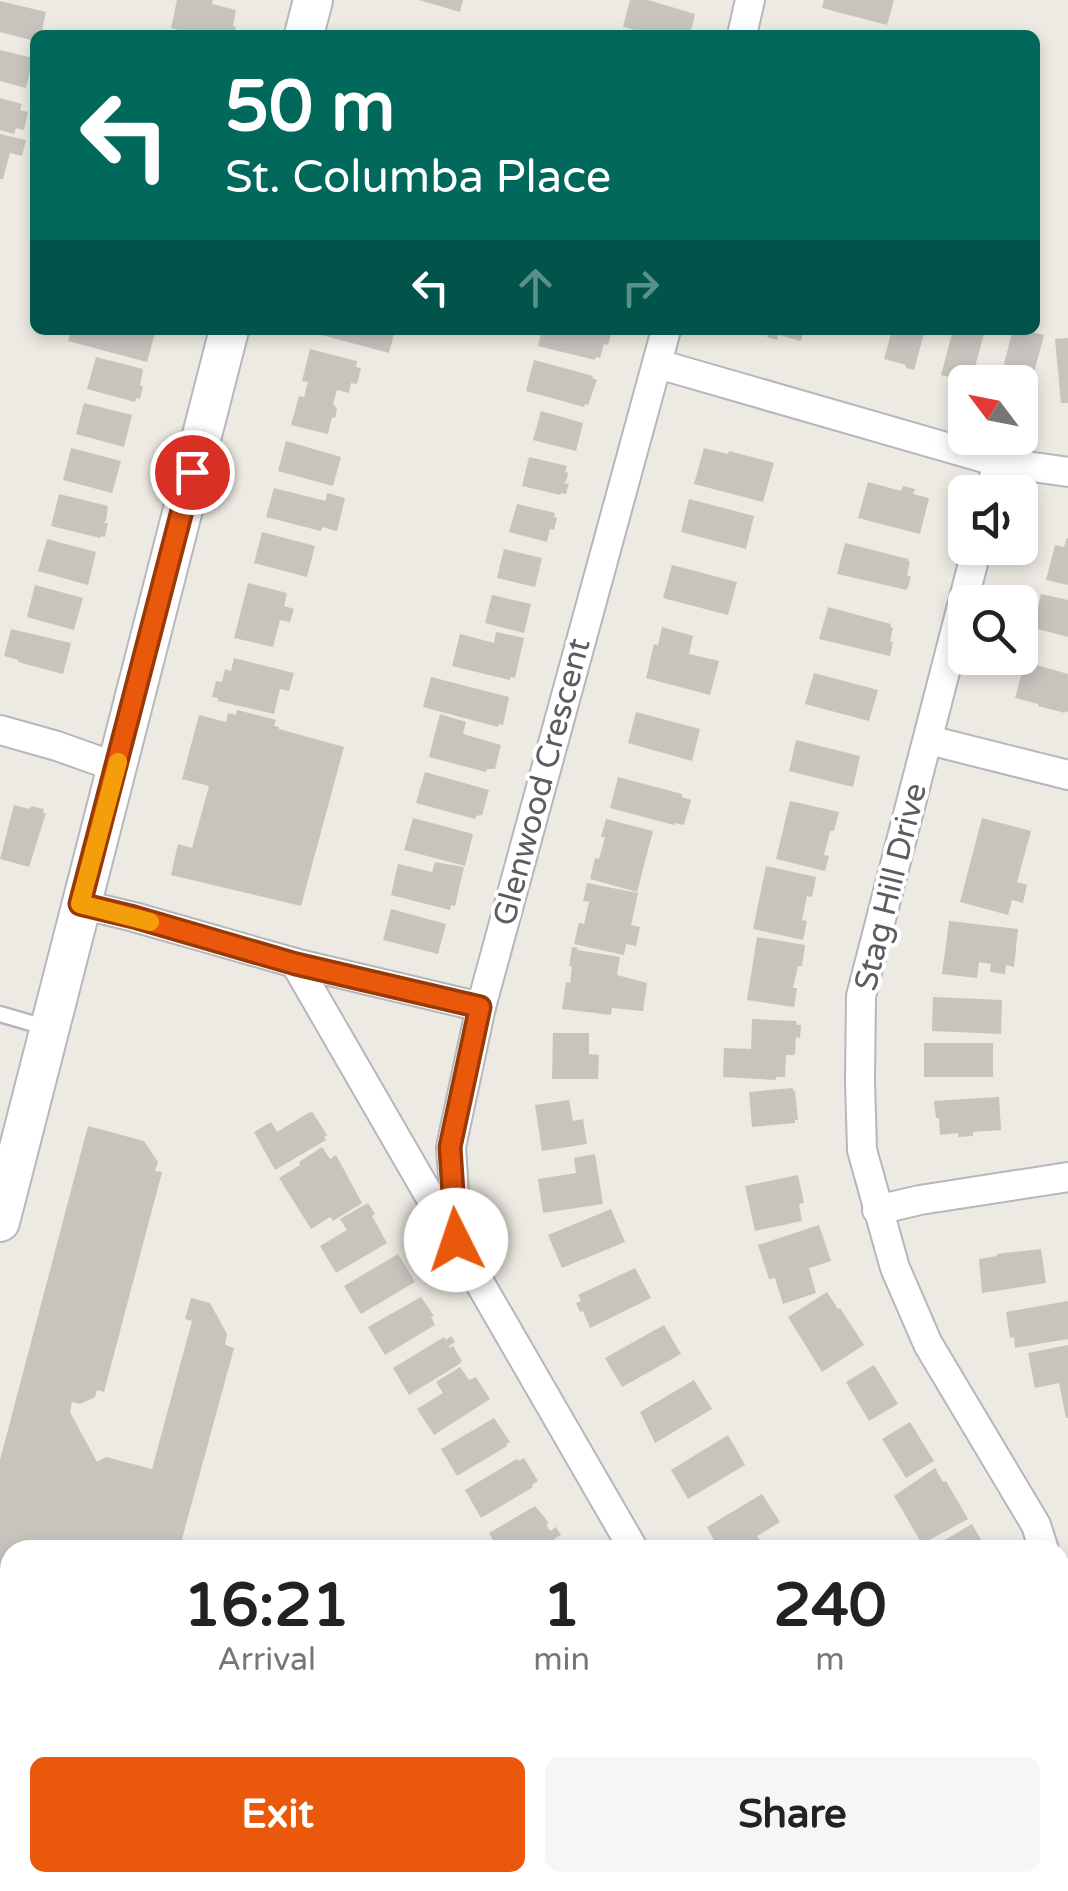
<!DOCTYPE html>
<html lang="en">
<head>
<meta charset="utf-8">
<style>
	:root { --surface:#fff; --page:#f6f6f6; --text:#222; --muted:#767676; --accent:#ea580c }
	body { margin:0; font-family:"Varela Round",sans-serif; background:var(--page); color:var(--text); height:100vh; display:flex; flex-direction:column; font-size:38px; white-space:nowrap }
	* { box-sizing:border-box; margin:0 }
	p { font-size:32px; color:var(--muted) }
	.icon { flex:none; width:55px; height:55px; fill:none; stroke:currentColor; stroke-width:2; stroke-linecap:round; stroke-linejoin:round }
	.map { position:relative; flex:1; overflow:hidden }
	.sheet { position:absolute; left:0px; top:1540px; width:1070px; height:352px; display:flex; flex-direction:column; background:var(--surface); border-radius:30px 30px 0 0; box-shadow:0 5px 15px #0003 }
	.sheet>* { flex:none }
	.guide { position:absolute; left:30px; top:30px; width:1010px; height:305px; border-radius:15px; box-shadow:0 5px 15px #0003; background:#00695c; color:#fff; overflow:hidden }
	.needle { width:65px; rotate:302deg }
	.fabs { position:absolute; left:948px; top:365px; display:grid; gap:20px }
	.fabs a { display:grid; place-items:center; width:90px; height:90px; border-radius:15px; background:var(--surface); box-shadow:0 5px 15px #0003; font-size:50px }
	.pin { position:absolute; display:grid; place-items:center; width:85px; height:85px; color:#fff; margin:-42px; border:5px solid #fff; border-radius:50%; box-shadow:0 2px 10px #0007 }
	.me { position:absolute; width:110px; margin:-55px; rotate:356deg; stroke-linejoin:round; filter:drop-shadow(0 0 8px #0008) }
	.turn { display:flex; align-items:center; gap:35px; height:210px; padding:0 30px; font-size:45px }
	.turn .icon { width:130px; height:130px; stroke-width:2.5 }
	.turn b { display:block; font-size:70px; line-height:85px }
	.lanes { display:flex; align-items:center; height:95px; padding:0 30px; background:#0003; justify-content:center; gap:50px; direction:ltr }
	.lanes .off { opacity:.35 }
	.eta { display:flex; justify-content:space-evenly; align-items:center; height:170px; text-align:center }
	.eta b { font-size:60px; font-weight:800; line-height:70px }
	.cta { display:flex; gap:20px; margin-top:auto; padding:20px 30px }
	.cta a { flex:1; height:115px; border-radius:15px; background:var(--accent); color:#fff; font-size:40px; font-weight:800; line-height:115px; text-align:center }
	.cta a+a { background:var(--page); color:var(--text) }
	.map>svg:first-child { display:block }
	.commercial { fill:#faf3d8 }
	.green { fill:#c0e2c1 }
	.building { fill:#c7c4be }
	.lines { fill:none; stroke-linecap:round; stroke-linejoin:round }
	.lane-casing { stroke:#b4b7bb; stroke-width:19 }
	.street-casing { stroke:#b4b7bb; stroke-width:32 }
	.secondary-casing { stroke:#b5b8bd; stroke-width:42 }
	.lane { stroke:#fff; stroke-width:14 }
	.street { stroke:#fff; stroke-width:28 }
	.secondary { stroke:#fff; stroke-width:38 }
	.route-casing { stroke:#983908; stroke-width:25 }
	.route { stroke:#ea580c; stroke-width:18 }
	.slow { stroke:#f59e0b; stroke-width:18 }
	.labels { text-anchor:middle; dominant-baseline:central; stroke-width:8; stroke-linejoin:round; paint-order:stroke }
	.street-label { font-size:32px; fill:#5a5d61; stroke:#fff }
</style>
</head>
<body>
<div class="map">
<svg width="1068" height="1891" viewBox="0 0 1068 1891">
	<rect width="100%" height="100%" fill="#eceae2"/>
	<path class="commercial" d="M 0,1614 L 10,1617 L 10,1821 L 0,1828 Z"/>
	<path class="green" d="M 525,1883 L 527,1891 L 263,1891 L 258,1883 Z"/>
	<g class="building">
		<path d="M 177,0 L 213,0 L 212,4 L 236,10 L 233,26 L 236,27 L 234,35 L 199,35 L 171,28 Z"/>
		<path d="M 419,0 L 463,0 L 460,12 Z"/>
		<path d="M 630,0 L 648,0 L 695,14 L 690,35 L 654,35 L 623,27 Z"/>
		<path d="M 824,0 L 894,0 L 887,25 L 822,8 Z"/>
		<path d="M 0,1 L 46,12 L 41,35 L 35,35 L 35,41 L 0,32 Z"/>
		<path d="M 0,50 L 33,58 L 26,88 L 0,81 Z"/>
		<path d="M 0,98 L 22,104 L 20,110 L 28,112 L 24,130 L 16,128 L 14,134 L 0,130 Z"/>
		<path d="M 0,134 L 26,140 L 22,156 L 10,153 L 3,179 L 0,179 Z"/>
		<path d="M 71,330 L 143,330 L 155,333 L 147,362 L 68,341 Z"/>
		<path d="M 319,330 L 395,330 L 389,353 L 318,334 Z"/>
		<path d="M 542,330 L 602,330 L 611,334 L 608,345 L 604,344 L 600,358 L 596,357 L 595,360 L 538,346 Z"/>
		<path d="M 770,330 L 804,330 L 801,341 L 778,335 L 777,340 L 767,337 Z"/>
		<path d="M 892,330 L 925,330 L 914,370 L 906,368 L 906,365 L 884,359 Z"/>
		<path d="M 953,330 L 985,330 L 971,382 L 941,375 Z"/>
		<path d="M 1013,330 L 1024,330 L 1044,335 L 1026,403 L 1020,401 L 1020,382 L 999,382 Z"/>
		<path d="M 1068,338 L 1068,403 L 1061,403 L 1055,339 Z"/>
		<path d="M 310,349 L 357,361 L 356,367 L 361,368 L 357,384 L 351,383 L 349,393 L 337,390 L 333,404 L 337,409 L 335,418 L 332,417 L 328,434 L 291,425 L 299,396 L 304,397 L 308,382 L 302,381 Z"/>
		<path d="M 96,357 L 143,369 L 140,386 L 143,386 L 140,399 L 136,398 L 135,402 L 87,389 Z"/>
		<path d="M 534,360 L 593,376 L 592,378 L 597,380 L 588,405 L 585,404 L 584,407 L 526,391 Z"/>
		<path d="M 84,403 L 132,415 L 124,447 L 76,434 Z"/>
		<path d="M 541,411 L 583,423 L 576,451 L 533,440 Z"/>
		<path d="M 286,441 L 341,457 L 333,486 L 278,471 Z"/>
		<path d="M 71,448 L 121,461 L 112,493 L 63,480 Z"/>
		<path d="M 704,448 L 728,454 L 729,451 L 774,463 L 763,502 L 694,484 Z"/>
		<path d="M 529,457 L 567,466 L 565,472 L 568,473 L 566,482 L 563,483 L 569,484 L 566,494 L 561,493 L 560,495 L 522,486 Z"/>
		<path d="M 868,482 L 901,491 L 903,486 L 915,489 L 913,494 L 929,498 L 920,534 L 858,518 Z"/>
		<path d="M 274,488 L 326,501 L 327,493 L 345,498 L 337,531 L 322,527 L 321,531 L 266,517 Z"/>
		<path d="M 59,494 L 108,506 L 106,521 L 103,523 L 108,523 L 105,537 L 101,536 L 100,538 L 51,526 Z"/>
		<path d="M 689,499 L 754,516 L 746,549 L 681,532 Z"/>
		<path d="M 517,504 L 555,513 L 554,517 L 557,518 L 554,530 L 550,529 L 547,542 L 509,532 Z"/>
		<path d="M 262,532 L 315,546 L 307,577 L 254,563 Z"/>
		<path d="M 1067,538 L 1068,538 L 1068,585 L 1046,580 L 1055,545 L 1064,547 Z"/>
		<path d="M 47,539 L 96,552 L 88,585 L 38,571 Z"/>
		<path d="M 845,543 L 908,559 L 908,561 L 910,561 L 907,575 L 911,577 L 907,590 L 837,574 Z"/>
		<path d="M 504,549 L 542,558 L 535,587 L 497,578 Z"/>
		<path d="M 672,565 L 737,582 L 728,615 L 663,598 Z"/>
		<path d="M 248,583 L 287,593 L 284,606 L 294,609 L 290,622 L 280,620 L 273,647 L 234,638 Z"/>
		<path d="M 35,585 L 83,598 L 74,630 L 27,617 Z"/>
		<path d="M 1041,594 L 1068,600 L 1068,637 L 1034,628 Z"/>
		<path d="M 492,595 L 531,604 L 524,633 L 485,623 Z"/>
		<path d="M 828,607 L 891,624 L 890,627 L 893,628 L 890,641 L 893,642 L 890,656 L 819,639 Z"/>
		<path d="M 662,627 L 693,636 L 689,654 L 719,661 L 710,695 L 646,678 L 654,644 L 658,645 Z"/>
		<path d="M 11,629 L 71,643 L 63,674 L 18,662 L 18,660 L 4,656 Z"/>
		<path d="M 496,632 L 524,638 L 515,678 L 511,677 L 510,680 L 452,666 L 460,634 L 494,643 Z"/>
		<path d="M 234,658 L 294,673 L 289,691 L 280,689 L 274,714 L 218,701 L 218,698 L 212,697 L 216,681 L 222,682 L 225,669 L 231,671 Z"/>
		<path d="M 1025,662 L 1068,674 L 1068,712 L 1065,711 L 1065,713 L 1038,706 L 1038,704 L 1015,698 Z"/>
		<path d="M 814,673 L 878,690 L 869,721 L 805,704 Z"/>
		<path d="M 431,677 L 509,697 L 503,725 L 499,724 L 498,727 L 423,707 Z"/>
		<path d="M 237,710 L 276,720 L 274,726 L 279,727 L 279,729 L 344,747 L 301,906 L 171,875 L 178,844 L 192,848 L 209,786 L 182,779 L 199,715 L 226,722 L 228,713 L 236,715 Z"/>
		<path d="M 636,712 L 700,729 L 692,761 L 628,743 Z"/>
		<path d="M 440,714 L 466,722 L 463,734 L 501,745 L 495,769 L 487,769 L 486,772 L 429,757 Z"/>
		<path d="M 796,740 L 860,756 L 853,787 L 789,771 Z"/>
		<path d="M 425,772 L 489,790 L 482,815 L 476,816 L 475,819 L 416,803 Z"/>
		<path d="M 618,777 L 682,794 L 682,797 L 691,800 L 684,825 L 675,823 L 674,825 L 610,808 Z"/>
		<path d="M 790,801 L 839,812 L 834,831 L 830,831 L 824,855 L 829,856 L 825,871 L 776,859 Z"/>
		<path d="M 14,805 L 30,809 L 31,806 L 44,809 L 43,813 L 46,813 L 29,867 L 0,859 Z"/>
		<path d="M 413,818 L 473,834 L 465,866 L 404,850 Z"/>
		<path d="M 982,818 L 1031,831 L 1017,882 L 1027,885 L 1023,903 L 1012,900 L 1008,915 L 960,902 Z"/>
		<path d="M 606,819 L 653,831 L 637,892 L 590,879 L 595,858 L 599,859 L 605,837 L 601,837 Z"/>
		<path d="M 435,862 L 464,867 L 455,906 L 451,905 L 450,910 L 391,895 L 398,864 L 432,872 Z"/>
		<path d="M 766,866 L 816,877 L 812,897 L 807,896 L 802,920 L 807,921 L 803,940 L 753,929 Z"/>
		<path d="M 587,883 L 638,893 L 631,925 L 640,927 L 636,946 L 626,944 L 624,955 L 574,944 L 579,923 L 584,924 L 589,902 L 583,901 Z"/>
		<path d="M 391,909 L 446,924 L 438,954 L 383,940 Z"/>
		<path d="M 949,921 L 1018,929 L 1014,967 L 1006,965 L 1005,974 L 990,972 L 991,964 L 979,962 L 977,978 L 942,974 Z"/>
		<path d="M 757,937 L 805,945 L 802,966 L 798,966 L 793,988 L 797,988 L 794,1007 L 747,1000 Z"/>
		<path d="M 572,947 L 578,948 L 577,950 L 620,957 L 617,975 L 647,983 L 643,1011 L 612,1008 L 611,1015 L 562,1009 L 566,982 L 570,983 L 572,967 L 569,966 Z"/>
		<path d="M 933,997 L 1002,1000 L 1001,1034 L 932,1031 Z"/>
		<path d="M 752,1019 L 796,1021 L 797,1025 L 801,1025 L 800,1038 L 796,1037 L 795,1053 L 794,1055 L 786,1055 L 785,1077 L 776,1077 L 776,1080 L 723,1077 L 724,1048 L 751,1049 Z"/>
		<path d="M 553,1033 L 589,1033 L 589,1054 L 599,1055 L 598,1079 L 552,1079 Z"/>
		<rect x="924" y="1043" width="69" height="34"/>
		<path d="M 793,1088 L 793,1091 L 795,1091 L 798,1120 L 795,1120 L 795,1123 L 752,1127 L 749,1092 Z"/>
		<path d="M 999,1097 L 1001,1130 L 973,1132 L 973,1136 L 958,1137 L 958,1133 L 940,1135 L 939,1118 L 936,1118 L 934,1101 Z"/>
		<path d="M 569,1100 L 573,1121 L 583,1119 L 587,1144 L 542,1151 L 535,1105 Z"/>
		<path d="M 310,1112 L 313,1113 L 327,1135 L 324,1137 L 326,1140 L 275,1170 L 254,1132 L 271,1122 L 277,1132 Z"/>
		<path d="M 88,1126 L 144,1141 L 158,1162 L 155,1171 L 162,1172 L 104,1392 L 97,1390 L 95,1397 L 80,1404 L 72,1402 L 70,1412 L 97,1462 L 106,1457 L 152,1469 L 192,1321 L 185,1319 L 191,1298 L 210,1303 L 227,1334 L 225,1345 L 234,1348 L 179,1550 L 10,1550 L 10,1576 L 0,1574 L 0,1460 Z"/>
		<path d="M 322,1147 L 330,1159 L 336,1155 L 362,1203 L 333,1221 L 330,1217 L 311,1229 L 279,1178 L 300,1165 L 299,1162 Z"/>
		<path d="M 595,1154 L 603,1204 L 543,1213 L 538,1179 L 576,1173 L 574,1158 Z"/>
		<path d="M 798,1175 L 804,1203 L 799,1204 L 802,1221 L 755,1231 L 745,1186 Z"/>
		<path d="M 368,1203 L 375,1214 L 372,1216 L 387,1243 L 336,1273 L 320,1246 L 347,1230 L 340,1219 Z"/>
		<path d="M 611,1209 L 625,1242 L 562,1268 L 548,1235 Z"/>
		<path d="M 819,1225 L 831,1261 L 809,1268 L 816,1293 L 783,1304 L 775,1278 L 769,1279 L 758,1245 Z"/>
		<path d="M 1041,1249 L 1046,1283 L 982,1293 L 979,1259 L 997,1256 L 997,1254 Z"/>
		<path d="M 398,1254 L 415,1282 L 361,1314 L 344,1286 Z"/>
		<path d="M 635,1268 L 651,1298 L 590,1328 L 583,1311 L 580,1312 L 576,1303 L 581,1301 L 578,1295 Z"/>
		<path d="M 827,1292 L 838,1309 L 840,1308 L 864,1345 L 822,1372 L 788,1317 Z"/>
		<path d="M 421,1297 L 434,1316 L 431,1317 L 435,1325 L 385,1355 L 368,1327 Z"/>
		<path d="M 1068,1301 L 1068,1339 L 1015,1348 L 1014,1337 L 1010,1338 L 1006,1312 Z"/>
		<path d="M 664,1325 L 681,1354 L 622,1387 L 605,1358 Z"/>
		<path d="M 451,1336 L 455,1342 L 449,1346 L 450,1348 L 453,1346 L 462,1361 L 460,1362 L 461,1363 L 409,1395 L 393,1368 L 444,1337 L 446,1340 Z"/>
		<path d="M 1068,1345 L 1068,1418 L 1066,1418 L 1059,1383 L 1035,1388 L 1028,1353 Z"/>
		<path d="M 874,1365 L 898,1404 L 869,1421 L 846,1382 Z"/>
		<path d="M 460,1367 L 469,1380 L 476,1377 L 490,1399 L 434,1435 L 417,1409 L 443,1393 L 436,1382 Z"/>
		<path d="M 694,1380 L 712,1409 L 655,1443 L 640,1412 Z"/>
		<path d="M 494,1418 L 510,1442 L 506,1444 L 507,1446 L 457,1476 L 441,1449 Z"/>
		<path d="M 910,1422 L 934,1461 L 906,1478 L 882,1439 Z"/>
		<path d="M 728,1435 L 745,1465 L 688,1499 L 671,1470 Z"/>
		<path d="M 524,1458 L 538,1481 L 532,1485 L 533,1487 L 481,1518 L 465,1490 L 515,1460 L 518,1459 L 519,1461 Z"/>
		<path d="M 935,1468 L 943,1482 L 946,1481 L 968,1519 L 922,1544 L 894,1496 Z"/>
		<path d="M 762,1494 L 780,1522 L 757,1536 L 766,1550 L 719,1550 L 707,1527 Z"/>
		<path d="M 535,1506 L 549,1523 L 546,1524 L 550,1531 L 556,1527 L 561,1535 L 554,1539 L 559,1546 L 553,1550 L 499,1550 L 489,1533 Z"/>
		<path d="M 972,1524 L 987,1550 L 928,1550 Z"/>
		<path d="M 10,1667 L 10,1736 L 0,1737 L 0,1668 Z"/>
		<path d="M 1068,1705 L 1068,1765 L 1060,1770 L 1060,1710 Z"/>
		<path d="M 47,1882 L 111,1882 L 114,1887 L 107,1891 L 52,1891 Z"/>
		<path d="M 692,1882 L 715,1882 L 717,1891 L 695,1891 Z"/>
	</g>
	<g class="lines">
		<defs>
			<path id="lane" d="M 0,1014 L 48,1028"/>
			<g id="street">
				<path d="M 742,35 L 750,0"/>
				<path d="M 658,364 L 998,462 L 1068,472"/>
				<path d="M 990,492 L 998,462"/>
				<path d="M 977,548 L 861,996 L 860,1081 L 862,1150 L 895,1268 L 928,1344 L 1036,1525 L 1044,1550"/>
				<path d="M 0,730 L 57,746 L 116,767"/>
				<path d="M 929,740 L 1068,775"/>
				<path d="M 80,904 L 134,917 L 295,963 L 481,1007"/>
				<path d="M 295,963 L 634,1550"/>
				<path d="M 877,1210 L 920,1200 L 1068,1177"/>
				<path d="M 457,1240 L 451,1147 L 481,1007 L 666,330"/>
				<path d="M 791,1882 L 794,1891"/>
			</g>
			<g id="secondary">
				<path d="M 304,35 L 313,0"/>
				<path d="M 0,1222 L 229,330"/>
			</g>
		</defs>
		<use href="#lane" class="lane-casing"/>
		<use href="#street" class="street-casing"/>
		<use href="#secondary" class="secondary-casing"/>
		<use href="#lane" class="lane"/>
		<use href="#street" class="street"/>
		<use href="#secondary" class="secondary"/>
	</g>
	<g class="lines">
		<defs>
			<path id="route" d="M 192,472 L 80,904 L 134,917 L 296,964 L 480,1007 L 450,1147 L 456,1240"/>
		</defs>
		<use href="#route" class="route-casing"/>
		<use href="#route" class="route"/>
		<path class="slow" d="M 118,762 L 80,904 L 150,922"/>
	</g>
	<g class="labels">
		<g class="street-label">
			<text transform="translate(542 782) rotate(-75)">Glenwood Crescent</text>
			<text transform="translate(891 887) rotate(-76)">Stag Hill Drive</text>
		</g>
	</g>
</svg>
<div class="fabs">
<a><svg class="needle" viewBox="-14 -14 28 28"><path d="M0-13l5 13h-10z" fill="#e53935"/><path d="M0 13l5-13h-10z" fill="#767676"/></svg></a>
<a><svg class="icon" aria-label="sound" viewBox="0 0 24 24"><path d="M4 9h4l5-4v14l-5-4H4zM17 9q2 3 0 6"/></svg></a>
<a><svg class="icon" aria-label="search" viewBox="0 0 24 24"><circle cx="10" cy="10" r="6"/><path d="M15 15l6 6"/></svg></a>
</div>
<div class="pin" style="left:192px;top:472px;background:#d93025"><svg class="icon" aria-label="arrive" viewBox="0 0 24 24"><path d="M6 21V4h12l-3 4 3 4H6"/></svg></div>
<svg class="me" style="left:456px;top:1240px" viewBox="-20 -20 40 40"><circle r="19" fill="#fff"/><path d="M0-13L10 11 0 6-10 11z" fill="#ea580c"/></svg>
<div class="guide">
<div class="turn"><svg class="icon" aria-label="left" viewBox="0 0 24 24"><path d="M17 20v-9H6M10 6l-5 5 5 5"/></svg><div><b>50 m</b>St. Columba Place</div></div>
<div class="lanes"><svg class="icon" aria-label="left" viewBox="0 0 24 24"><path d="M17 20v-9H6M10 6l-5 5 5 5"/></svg><svg class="icon off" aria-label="ahead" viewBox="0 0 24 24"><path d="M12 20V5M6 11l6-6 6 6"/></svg><svg class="icon off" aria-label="right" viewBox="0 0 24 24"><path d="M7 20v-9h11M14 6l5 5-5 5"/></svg></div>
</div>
<section class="sheet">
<div class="eta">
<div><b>16:21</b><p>Arrival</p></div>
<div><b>1</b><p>min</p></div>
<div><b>240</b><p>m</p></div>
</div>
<div class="cta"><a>Exit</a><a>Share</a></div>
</section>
</div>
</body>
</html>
